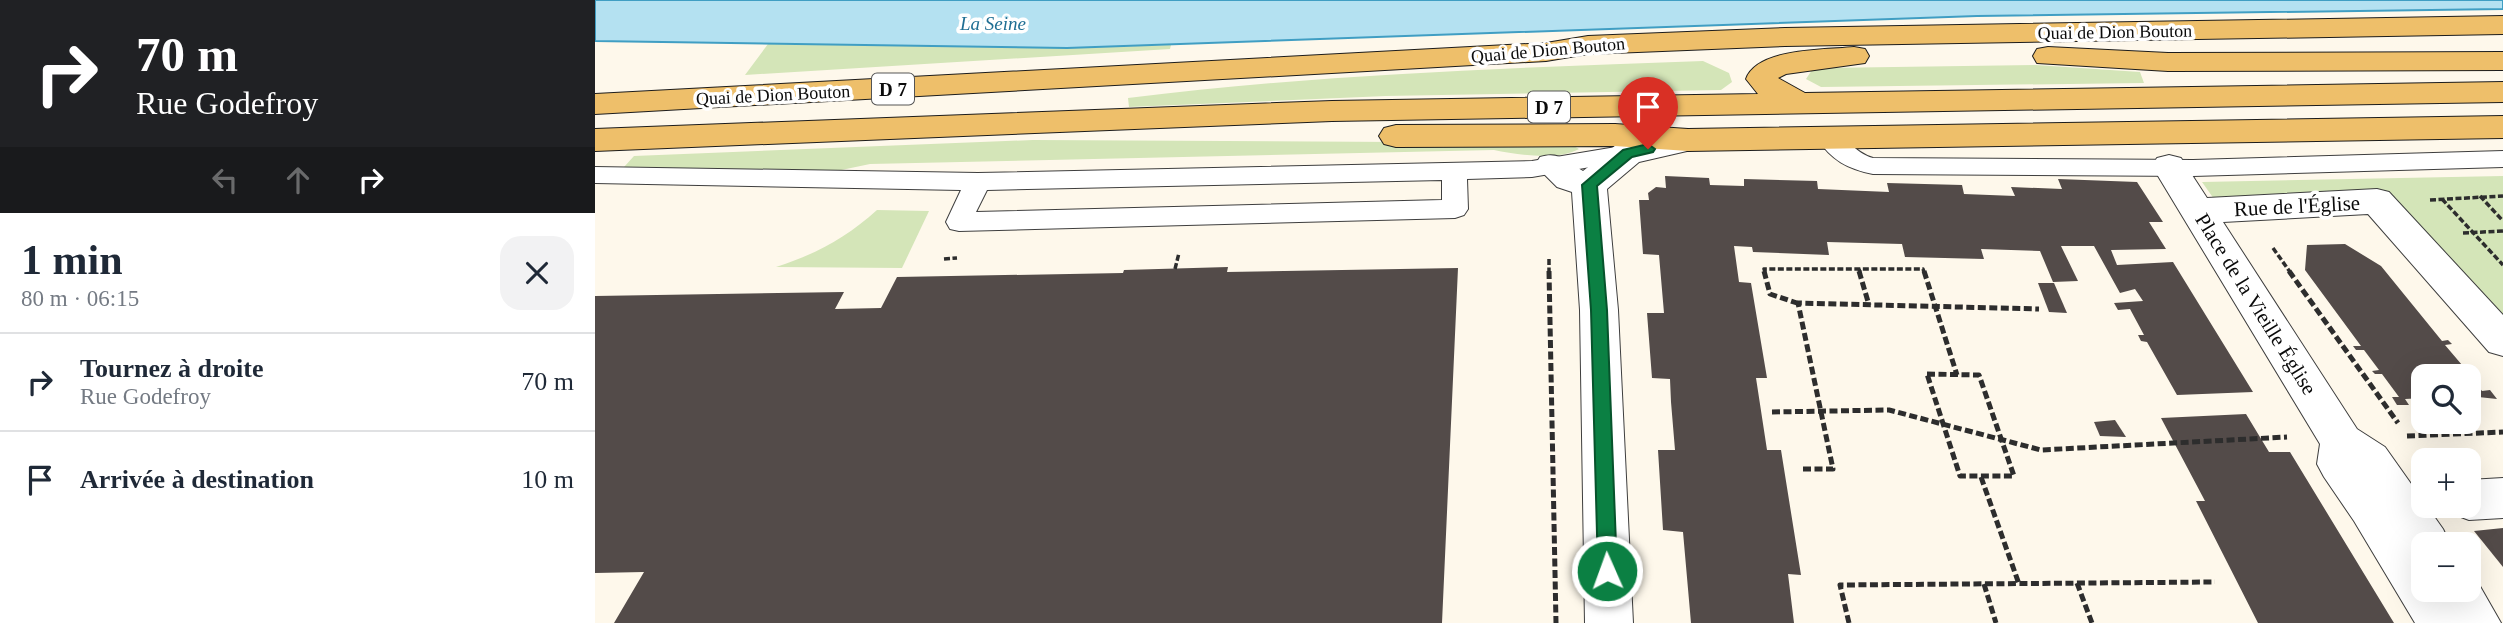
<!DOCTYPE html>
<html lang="fr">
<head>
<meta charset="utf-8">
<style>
	:root { --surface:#fff; --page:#f2f2f3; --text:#1f2937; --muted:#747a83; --line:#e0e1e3 }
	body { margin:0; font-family:Georgia,serif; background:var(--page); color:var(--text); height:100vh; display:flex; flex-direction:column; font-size:26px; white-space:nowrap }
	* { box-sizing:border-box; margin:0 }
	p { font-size:23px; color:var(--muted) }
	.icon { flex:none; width:38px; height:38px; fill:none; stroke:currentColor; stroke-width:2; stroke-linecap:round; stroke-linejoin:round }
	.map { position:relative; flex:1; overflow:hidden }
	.panel { display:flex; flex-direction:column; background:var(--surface); width:595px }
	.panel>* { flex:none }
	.hud { background:#202124; color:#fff; overflow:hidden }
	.fabs { position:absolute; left:1816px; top:364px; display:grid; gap:14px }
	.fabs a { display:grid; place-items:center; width:70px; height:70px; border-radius:14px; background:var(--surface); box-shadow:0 7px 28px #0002; font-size:35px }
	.pin { position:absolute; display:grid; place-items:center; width:60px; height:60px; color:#fff; margin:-72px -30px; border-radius:50% 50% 50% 0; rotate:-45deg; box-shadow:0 0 7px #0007 }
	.pin .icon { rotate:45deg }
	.me { position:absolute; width:77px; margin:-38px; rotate:358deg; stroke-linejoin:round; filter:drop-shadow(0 0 5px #0008) }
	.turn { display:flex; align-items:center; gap:24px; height:147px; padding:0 21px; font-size:32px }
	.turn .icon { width:91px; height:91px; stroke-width:2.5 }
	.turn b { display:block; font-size:49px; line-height:60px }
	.lanes { display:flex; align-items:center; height:66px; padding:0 21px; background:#0003; justify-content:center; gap:35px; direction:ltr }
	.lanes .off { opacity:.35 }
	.round { display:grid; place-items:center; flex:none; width:74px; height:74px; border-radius:21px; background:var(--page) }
	.headline { display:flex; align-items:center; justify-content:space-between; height:119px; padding:0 21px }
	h1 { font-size:42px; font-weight:700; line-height:52px }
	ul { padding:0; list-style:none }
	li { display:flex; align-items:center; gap:21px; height:98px; padding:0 21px; border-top:2px solid var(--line) }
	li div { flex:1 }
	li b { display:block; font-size:26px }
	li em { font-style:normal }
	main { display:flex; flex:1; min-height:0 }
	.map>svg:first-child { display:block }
	.green { fill:#d4e5b8 }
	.water { fill:#b4e1f1; stroke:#409ec3; stroke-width:2 }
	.building { fill:#534b49 }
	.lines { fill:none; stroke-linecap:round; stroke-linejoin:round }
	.lane-casing { stroke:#3e3e3e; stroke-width:2 }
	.street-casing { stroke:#3e3e3e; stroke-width:2 }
	.primary-casing { stroke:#1c1c1c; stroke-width:2 }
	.path-far1 { stroke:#2d2d2d; stroke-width:3.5; stroke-dasharray:6 2.5; stroke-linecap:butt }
	.path { stroke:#2d2d2d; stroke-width:5; stroke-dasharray:8 3.5; stroke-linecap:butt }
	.lane { fill:#fff; fill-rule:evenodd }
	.street { fill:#fff; fill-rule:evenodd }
	.primary { fill:#eebf6a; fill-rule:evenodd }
	.route { fill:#0b8043; stroke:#07532c; stroke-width:2 }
	.labels { text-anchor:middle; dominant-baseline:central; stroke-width:7; stroke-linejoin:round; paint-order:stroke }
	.far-street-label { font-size:18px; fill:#0b0b0b; stroke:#fff }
	.far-water-label { font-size:19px; font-style:italic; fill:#1f6e93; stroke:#fff }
	.shield { fill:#fff; stroke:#545454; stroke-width:2 }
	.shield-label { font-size:19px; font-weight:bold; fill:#0b0b0b }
	.street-label { font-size:21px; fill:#0b0b0b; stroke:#fff }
</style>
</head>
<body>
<main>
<section class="panel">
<div class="hud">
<div class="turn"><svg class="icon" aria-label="right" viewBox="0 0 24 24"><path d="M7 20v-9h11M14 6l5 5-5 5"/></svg><div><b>70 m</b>Rue Godefroy</div></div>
<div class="lanes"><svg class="icon off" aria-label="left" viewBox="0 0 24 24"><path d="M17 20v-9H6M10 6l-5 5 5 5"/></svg><svg class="icon off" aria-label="ahead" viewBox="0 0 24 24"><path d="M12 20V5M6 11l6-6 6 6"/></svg><svg class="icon" aria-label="right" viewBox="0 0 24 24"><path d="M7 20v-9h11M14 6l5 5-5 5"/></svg></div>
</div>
<div class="headline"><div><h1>1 min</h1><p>80 m · 06:15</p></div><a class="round"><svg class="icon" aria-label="close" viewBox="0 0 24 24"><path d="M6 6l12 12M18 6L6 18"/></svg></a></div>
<ul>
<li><svg class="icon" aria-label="right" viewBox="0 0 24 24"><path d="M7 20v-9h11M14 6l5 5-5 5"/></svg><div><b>Tournez à droite</b><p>Rue Godefroy</p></div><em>70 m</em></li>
<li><svg class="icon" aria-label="arrive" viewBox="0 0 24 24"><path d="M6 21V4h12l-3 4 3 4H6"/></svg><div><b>Arrivée à destination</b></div><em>10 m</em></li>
</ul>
</section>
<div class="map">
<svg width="1908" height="623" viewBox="0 0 1908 623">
	<rect width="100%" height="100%" fill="#fef8eb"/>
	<g class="green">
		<path d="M 173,44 L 472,48 L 576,45 L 575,49 L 150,75 Z"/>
		<path d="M 1108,61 L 1134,73 L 1137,82 L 1126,90 L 791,96 L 534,107 L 533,98 C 723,74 917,68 1108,61 Z"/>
		<path d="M 1441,65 L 1545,72 L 1549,83 L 1226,87 L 1211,79 L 1217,70 L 1229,68 Z"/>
		<path d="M 438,140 L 973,143 L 984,149 C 962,161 923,155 899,150 L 275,164 L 232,173 L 29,167 L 39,156 Z"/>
		<path d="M 1908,176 L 1908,318 L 1792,193 L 1619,199 L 1607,182 Z"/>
		<path d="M 282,210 L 334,211 L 307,268 L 181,267 C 221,254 251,238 282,210 Z"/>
	</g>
	<path class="water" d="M 0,0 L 1908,0 L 1908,9 L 1382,16 L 472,48 L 0,41 Z"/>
	<g class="building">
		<path d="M 1070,176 L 1114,178 L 1115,185 L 1149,186 L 1149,179 L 1222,181 L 1223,189 L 1294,192 L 1292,183 L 1367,185 L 1369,194 L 1420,196 L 1416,187 L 1467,189 L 1463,179 L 1542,182 L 1568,222 L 1554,222 L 1571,249 L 1516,250 L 1522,265 L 1578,262 L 1658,392 L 1582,395 L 1552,342 L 1546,341 L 1543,335 L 1549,335 L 1535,309 L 1523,310 L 1519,303 L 1548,301 L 1540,289 L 1525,293 L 1499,246 L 1466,246 L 1483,281 L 1458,282 L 1445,251 L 1386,249 L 1389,259 L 1310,257 L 1307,244 L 1232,242 L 1234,255 L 1158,252 L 1157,247 L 1139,246 L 1144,282 L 1156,283 L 1172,378 L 1161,378 L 1172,450 L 1186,450 L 1206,575 L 1193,574 L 1199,623 L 1096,623 L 1088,532 L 1068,530 L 1063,450 L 1080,450 L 1076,402 L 1075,379 L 1057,378 L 1052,313 L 1069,313 L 1064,255 L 1048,254 L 1044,200 L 1054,200 L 1053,193 L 1061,187 L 1071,188 Z"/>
		<path d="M 1750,244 L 1786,266 L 1847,341 L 1853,340 L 1857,344 L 1850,345 L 1867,365 L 1877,369 L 1870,369 L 1887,391 L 1895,390 L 1902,399 L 1874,396 L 1874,376 L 1829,376 L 1829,398 L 1810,399 L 1814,405 L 1802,405 L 1797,397 L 1804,397 L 1787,374 L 1780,374 L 1777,371 L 1784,370 L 1769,350 L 1761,350 L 1758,346 L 1766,346 L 1710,270 L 1712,245 Z"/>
		<path d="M 633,267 L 632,272 L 863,268 L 847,623 L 19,623 L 49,572 L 0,573 L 0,296 L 249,292 L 240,309 L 286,308 L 302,277 L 528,273 L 529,270 Z"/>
		<path d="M 1443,283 L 1459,283 L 1472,313 L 1454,312 Z"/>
		<path d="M 1651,414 L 1674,452 L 1695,452 L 1799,623 L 1663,623 L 1601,501 L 1610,501 L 1566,418 Z"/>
		<path d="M 1520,420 L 1531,437 L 1505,436 L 1499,422 Z"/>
		<path d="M 1908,528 L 1908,567 L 1879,531 Z"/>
	</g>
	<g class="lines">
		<defs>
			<g id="lane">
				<path d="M 1234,130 C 1251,135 1259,153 1278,158 L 1598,160 L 1908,151 L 1908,167 L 1598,176 L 1278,174 C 1253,169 1236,160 1222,138 L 1225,132 Z"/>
				<path d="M 1033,145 L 1042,147 L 1045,153 L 1042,159 L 937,177 L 872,179 L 873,209 L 869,215 L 860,218 L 364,231 L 355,229 L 351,222 L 366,190 L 0,183 L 0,167 L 383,173 L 937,161 ZM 847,180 L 847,200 L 381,212 L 392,190 Z"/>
			</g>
			<g id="street">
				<path d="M 1093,129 L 1105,132 L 1110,140 L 1105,148 L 1044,162 L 1012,189 L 1023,310 L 1038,623 L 990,623 L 985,310 L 977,192 L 962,187 L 940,165 L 945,157 C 965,151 972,162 988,171 L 1021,145 Z"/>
				<path d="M 1574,155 L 1586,158 L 1612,198 L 1782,189 L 1794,192 L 1908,315 L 1908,356 L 1894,352 L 1773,214 L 1628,222 L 1762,429 L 1790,447 L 1848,529 L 1855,544 L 1829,544 L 1829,590 L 1874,590 L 1874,573 L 1878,574 L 1906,623 L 1820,623 L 1759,521 L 1729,477 L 1722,464 L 1725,444 L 1557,166 L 1562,158 Z"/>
				<path d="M 1908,478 L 1908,518 L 1874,520 L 1858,514 L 1855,506 L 1874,506 L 1874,480 Z"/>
			</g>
			<g id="primary">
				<path d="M 1908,16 L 1908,34 L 1190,46 L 993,54 L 951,61 L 0,114 L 0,94 L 951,43 L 993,36 L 1190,28 Z"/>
				<path d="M 1259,47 L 1270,49 L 1274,56 L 1270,63 L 1191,74 L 1183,78 L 1210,93 L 1908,82 L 1908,102 L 737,121 L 0,151 L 0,129 L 737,101 L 1163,94 L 1151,79 C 1162,48 1230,50 1259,47 Z"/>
				<path d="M 1453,47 L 1573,53 L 1908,52 L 1908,70 L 1573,71 L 1442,63 L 1438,56 L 1442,49 Z"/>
				<path d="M 1908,116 L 1908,138 L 1093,151 L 1020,146 L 801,147 L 789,144 L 784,136 L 789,128 L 801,125 L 1020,124 L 1093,129 Z"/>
			</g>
		</defs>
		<use href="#lane" class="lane-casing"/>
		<use href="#street" class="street-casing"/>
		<use href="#primary" class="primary-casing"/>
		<g class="path-far1">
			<path d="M 1885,196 L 1908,221"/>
			<path d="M 1847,199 L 1908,265"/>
			<path d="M 1835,200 L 1908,196"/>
			<path d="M 1868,233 L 1908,231"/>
			<path d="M 1678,248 L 1695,272"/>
			<path d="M 349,259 L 362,258"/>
			<path d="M 954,259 L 954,272"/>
			<path d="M 580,269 L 584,253"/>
			<path d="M 1264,269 L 1265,272"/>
			<path d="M 1170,272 L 1169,269 L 1328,269 L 1329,272"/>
		</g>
		<g class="path">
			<path d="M 954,271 L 961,623"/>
			<path d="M 1169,271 L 1175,294 L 1202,303"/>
			<path d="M 1264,271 L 1274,305"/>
			<path d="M 1329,271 L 1362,375"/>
			<path d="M 1694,271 L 1803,423"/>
			<path d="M 1332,374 L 1384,375 L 1419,476 L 1365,476 Z"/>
			<path d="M 1177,412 L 1294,410 L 1446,450 L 1692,437"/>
			<path d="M 1812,436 L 1908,432"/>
			<path d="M 1208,469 L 1238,469 L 1203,303 L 1444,309"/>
			<path d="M 1386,477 L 1424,584"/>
			<path d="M 1482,583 L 1497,623"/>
			<path d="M 1389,584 L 1401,623"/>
			<path d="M 1254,623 L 1245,585 L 1620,582"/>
		</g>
		<use href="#lane" class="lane"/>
		<use href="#street" class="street"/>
		<use href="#primary" class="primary"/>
	</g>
	<path class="route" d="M 1053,144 L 1060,149 L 1058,152 L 1037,157 L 1002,186 L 1012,310 L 1022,571 L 1019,577 L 1012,580 L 1006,577 L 1003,571 L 996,310 L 987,185 L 1028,150 Z"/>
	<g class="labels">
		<g class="far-street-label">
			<text transform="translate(1520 32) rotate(-1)">Quai de Dion Bouton</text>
			<text transform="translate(953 50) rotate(-5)">Quai de Dion Bouton</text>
			<text transform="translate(178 95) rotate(-3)">Quai de Dion Bouton</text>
		</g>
		<g class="far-water-label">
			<text x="398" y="23">La Seine</text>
		</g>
		<g class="shield">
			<rect x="277" y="73.5" width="42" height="31" rx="5"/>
			<rect x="933" y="91.5" width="42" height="31" rx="5"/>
		</g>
		<g class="shield-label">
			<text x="298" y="89">D 7</text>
			<text x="954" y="107">D 7</text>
		</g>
		<g class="street-label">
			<text transform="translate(1702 206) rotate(-3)">Rue de l'Église</text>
			<text transform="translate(1661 304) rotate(58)">Place de la Vieille Église</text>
		</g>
	</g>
</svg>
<div class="fabs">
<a><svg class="icon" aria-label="search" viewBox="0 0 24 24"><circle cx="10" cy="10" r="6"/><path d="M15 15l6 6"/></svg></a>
<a>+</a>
<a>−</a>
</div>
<div class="pin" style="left:1053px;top:149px;background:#d93025"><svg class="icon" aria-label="arrive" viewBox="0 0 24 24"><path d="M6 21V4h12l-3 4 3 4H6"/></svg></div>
<svg class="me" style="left:1012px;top:571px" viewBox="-20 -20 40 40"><circle r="17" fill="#0b8043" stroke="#fff" stroke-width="3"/><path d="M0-11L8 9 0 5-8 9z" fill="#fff"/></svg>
</div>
</main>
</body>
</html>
